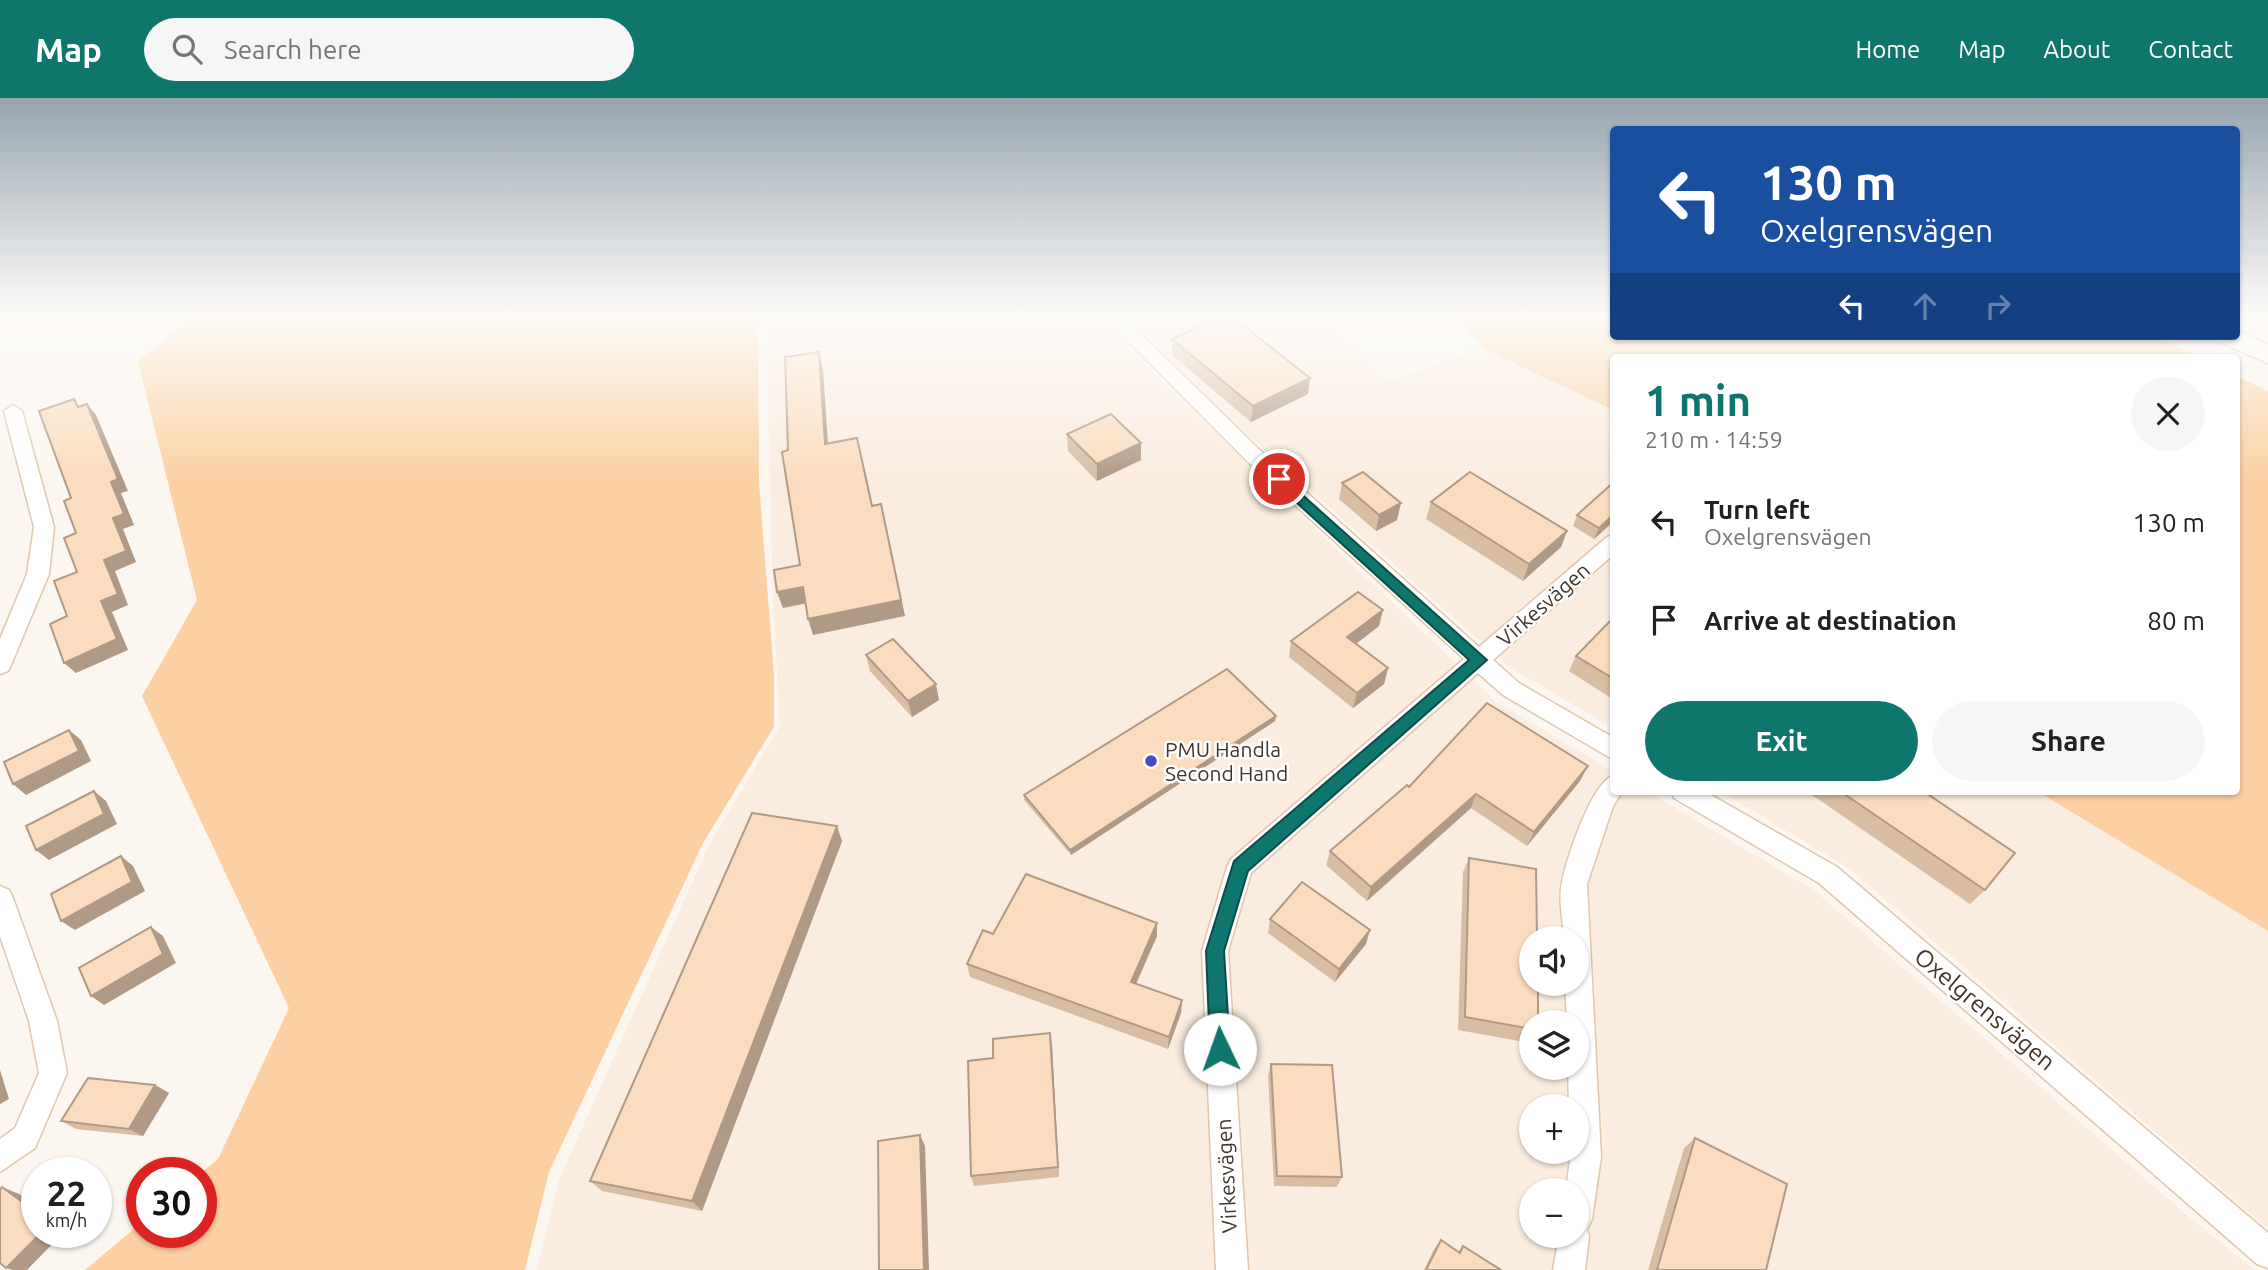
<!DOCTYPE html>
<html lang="en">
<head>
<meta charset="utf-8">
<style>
	:root { --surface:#fff; --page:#f6f6f6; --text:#202124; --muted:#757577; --accent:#0f766e }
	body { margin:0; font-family:Ubuntu,sans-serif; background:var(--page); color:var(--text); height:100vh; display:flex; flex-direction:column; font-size:26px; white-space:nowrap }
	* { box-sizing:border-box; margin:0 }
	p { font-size:23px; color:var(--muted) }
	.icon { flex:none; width:38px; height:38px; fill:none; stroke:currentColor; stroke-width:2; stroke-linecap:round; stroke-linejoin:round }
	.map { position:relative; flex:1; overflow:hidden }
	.sheet { position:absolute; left:1610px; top:256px; width:630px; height:441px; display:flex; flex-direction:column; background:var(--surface); border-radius:7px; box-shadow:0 2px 5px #0004 }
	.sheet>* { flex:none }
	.hud { position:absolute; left:1610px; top:28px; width:630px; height:214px; border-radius:7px; box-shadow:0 2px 5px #0004; background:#1a4fa0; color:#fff; overflow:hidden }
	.fabs { position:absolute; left:1519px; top:828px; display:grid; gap:14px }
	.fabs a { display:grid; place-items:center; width:70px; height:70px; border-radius:50%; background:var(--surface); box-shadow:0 2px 5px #0004; font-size:35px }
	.speed { position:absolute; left:21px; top:1059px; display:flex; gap:14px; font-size:35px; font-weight:700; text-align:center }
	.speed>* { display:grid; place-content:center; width:91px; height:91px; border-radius:50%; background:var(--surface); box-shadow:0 2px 5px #0004; line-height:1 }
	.speed small { font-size:18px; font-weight:400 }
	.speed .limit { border:10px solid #d22; background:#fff; color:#111 }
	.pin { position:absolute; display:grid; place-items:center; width:60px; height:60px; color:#fff; margin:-30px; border:4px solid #fff; border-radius:50%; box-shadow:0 2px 7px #0007 }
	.me { position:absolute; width:77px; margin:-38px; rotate:357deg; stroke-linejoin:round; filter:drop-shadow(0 0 5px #0008) }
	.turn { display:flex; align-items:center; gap:24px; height:147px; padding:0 35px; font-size:32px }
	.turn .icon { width:91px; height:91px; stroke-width:2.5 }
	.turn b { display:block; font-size:49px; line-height:60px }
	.lanes { display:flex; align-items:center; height:66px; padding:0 35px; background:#0003; justify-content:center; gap:35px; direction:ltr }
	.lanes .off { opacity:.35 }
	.round { display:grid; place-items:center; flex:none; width:74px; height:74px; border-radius:37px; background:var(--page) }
	.headline { display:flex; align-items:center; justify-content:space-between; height:119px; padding:0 35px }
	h1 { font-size:42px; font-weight:600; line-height:52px; color:var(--accent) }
	.button { display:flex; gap:14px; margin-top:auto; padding:14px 35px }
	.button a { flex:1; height:80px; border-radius:42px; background:var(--accent); color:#fff; font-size:28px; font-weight:600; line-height:80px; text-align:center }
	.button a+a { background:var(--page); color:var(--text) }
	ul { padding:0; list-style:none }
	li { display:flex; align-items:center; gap:21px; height:98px; padding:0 35px }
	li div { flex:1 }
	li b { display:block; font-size:26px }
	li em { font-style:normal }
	header { display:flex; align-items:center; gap:42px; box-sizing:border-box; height:98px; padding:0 35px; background:var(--accent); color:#fff }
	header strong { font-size:33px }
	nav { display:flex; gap:38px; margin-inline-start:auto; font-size:24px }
	.search { width:490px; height:63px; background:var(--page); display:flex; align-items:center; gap:18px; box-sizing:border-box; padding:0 24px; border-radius:38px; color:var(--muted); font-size:26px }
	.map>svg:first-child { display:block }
	.built { fill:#faecdf; fill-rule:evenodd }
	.green { fill:#fcd0a3 }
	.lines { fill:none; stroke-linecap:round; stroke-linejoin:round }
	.minor-casing { stroke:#e1c6aa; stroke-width:3 }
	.secondary-casing { stroke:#e1c6aa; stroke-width:4 }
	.minor { fill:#fff; fill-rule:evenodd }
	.secondary { fill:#fff; fill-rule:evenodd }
	.wall { fill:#d8bda3 }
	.shaded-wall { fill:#b09a85 }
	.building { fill:#fbdcbe; stroke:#b09a85; stroke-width:2 }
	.route { fill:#0f766e; stroke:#0a4d48; stroke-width:2 }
	.poi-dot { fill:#4c4cc2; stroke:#fff; stroke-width:2.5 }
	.labels { text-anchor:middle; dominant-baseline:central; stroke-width:5; stroke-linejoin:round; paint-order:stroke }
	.street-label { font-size:21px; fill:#41362b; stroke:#fff }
	.poi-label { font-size:21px; fill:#41362b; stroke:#fff; text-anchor:start }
	.near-street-label { font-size:24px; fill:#41362b; stroke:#fff }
</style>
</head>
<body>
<header>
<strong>Map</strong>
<div class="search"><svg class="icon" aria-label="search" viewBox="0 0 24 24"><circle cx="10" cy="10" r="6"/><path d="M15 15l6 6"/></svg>Search here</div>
<nav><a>Home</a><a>Map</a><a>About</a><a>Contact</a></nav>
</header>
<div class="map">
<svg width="2268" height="1172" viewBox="0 0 2268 1172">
	<rect width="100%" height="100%" fill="#fbf6f0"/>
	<g class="built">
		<path d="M 766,218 L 1093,218 L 1496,604 L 1613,673 L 1614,693 L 1647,693 L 1815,793 L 2182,1113 L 2254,1172 L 537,1172 L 559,1082 L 709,747 L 780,628 L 773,505 ZM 1531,840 L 1577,840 L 1577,886 L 1531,886 ZM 1531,924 L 1577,924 L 1577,970 L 1531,970 ZM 1531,1008 L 1577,1008 L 1577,1054 L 1531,1054 ZM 1531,1092 L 1577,1092 L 1577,1138 L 1531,1138 Z"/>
		<path d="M 1120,218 L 1319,218 L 1389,283 L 1482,250 L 1613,312 L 1613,630 L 1508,568 L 1194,289 Z"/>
		<path d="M 1719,693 L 2037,693 L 2268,833 L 2268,1131 L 1849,770 Z"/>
	</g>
	<g class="green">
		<path d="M 194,218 L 758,218 L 759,385 L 774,576 L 774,629 L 703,745 L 549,1074 L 525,1172 L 85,1172 L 142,1124 L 142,1134 L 201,1134 L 201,1075 L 218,1061 L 289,910 L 142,598 L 197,502 L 138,263 Z"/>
		<path d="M 1457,218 L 1613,218 L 1614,238 L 2156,238 L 2199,259 L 1614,259 L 1613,312 L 1482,250 Z"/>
		<path d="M 2237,278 L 2268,293 L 2268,833 L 2037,693 L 2236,693 Z"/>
	</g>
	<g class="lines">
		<defs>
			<g id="minor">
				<path d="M 1103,218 L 1122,218 L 1266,358 L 1479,549 L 1607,439 L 1614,437 L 1614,456 L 1493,562 L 1519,585 L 1614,640 L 1614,662 L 1503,597 L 1478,575 L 1251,775 L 1228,853 L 1248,1172 L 1216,1172 L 1202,853 L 1227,769 L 1231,761 L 1464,561 L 1252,368 Z"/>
				<path d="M 13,307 L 22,313 L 54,429 L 49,476 L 11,567 L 8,573 L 0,576 L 0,541 L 27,476 L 34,429 L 4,313 Z"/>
				<path d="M 1614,677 L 1614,693 L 1623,693 L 1613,708 L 1587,786 L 1601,1059 L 1592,1121 L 1587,1132 L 1589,1138 L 1585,1172 L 1553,1172 L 1559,1138 L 1577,1138 L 1577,1092 L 1566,1092 L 1571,1054 L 1577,1054 L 1577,1008 L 1569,1008 L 1568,970 L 1577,970 L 1577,924 L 1567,924 L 1565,886 L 1577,886 L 1577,840 L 1564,840 C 1563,823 1558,801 1562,784 C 1567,760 1591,685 1614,677 Z"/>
				<path d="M 1671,693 L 1704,693 L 1837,769 L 2268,1135 L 2268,1170 L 2257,1166 L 1819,785 L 1674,700 Z"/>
				<path d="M 0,788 L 9,792 L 13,800 L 57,923 L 67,975 L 35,1050 L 0,1074 L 0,1041 L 15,1030 L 39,975 L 29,923 L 0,838 Z"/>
			</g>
			<path id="secondary" d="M 2236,232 L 2268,247 L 2268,265 L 2220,244 L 2216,238 L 2236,238 Z"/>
		</defs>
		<use href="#minor" class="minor-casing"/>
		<use href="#secondary" class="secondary-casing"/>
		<use href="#minor" class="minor"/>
		<use href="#secondary" class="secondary"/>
	</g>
	<g class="wall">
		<path d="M 1172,241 L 1310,280 L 1308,296 L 1251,324 L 1172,257 Z"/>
		<path d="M 1067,336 L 1141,345 L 1141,362 L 1097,383 L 1068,353 Z"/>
		<path d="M 1342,385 L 1397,422 L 1376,433 L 1339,401 Z"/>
		<path d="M 1431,404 L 1567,433 L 1561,449 L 1523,483 L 1426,421 Z"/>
		<path d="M 1577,417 L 1614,423 L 1594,441 L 1573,428 Z"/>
		<path d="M 1614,519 L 1614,602 L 1569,573 L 1576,558 Z"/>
		<path d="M 1379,528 L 1356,546 L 1388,570 L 1384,586 L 1353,610 L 1289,559 L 1291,543 Z"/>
		<path d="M 866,557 L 939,602 L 912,619 L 870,573 Z"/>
		<path d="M 1276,618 L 1275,623 L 1071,757 L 1024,702 L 1024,697 Z"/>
		<path d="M 1580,683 L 1527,748 L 1471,710 L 1367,803 L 1326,767 L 1330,753 L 1409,689 Z"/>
		<path d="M 1804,693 L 1923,693 L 1985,792 L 1970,806 L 1821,703 Z"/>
		<path d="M 842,743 L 702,1113 L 602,1093 L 590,1083 Z"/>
		<path d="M 1469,760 L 1531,924 L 1531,943 L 1530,945 L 1458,932 L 1463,774 Z"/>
		<path d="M 1270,821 L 1366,846 L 1335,884 L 1268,835 Z"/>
		<path d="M 1157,825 L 1157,838 L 1136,886 L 1182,902 L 1181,915 L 1168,951 L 970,879 L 967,866 L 993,836 Z"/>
		<path d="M 1052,948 L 1059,1079 L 974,1088 L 971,1078 L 993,960 Z"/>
		<path d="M 1271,966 L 1342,1079 L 1337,1089 L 1274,1088 L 1268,978 Z"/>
		<path d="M 155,987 L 169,995 L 143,1038 L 76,1031 L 61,1023 Z"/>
		<path d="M 1695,1040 L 1766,1172 L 1648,1172 L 1684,1050 Z"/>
		<path d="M 1441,1142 L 1458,1154 L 1463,1148 L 1501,1172 L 1424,1172 L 1434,1151 Z"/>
	</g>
	<g class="shaded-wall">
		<path d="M 819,254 L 823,271 L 829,363 L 825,346 Z"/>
		<path d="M 1310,280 L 1308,296 L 1251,324 L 1253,308 Z"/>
		<path d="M 87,306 L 96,317 L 128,393 L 121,395 L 134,427 L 123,431 L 136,464 L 115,473 L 128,507 L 112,514 L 128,552 L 76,575 L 64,565 L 101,503 L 104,462 L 113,420 L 111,384 Z"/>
		<path d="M 1141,345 L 1141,362 L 1097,383 L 1097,366 Z"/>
		<path d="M 1401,405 L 1397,422 L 1376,433 L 1379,417 Z"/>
		<path d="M 881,406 L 905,518 L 813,537 L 808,521 Z"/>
		<path d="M 1614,416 L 1614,423 L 1594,441 L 1599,430 Z"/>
		<path d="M 1567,433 L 1561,449 L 1523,483 L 1529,466 Z"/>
		<path d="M 803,489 L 808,505 L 783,510 L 777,494 Z"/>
		<path d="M 1383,512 L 1379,528 L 1344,555 L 1347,539 Z"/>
		<path d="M 1388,570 L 1384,586 L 1353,610 L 1357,595 Z"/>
		<path d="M 936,586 L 939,602 L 912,619 L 908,603 Z"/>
		<path d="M 1276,618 L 1275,623 L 1071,757 L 1070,752 Z"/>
		<path d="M 69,632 L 81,642 L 91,663 L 26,697 L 13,686 Z"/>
		<path d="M 1588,668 L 1580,683 L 1527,748 L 1534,734 Z"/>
		<path d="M 94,693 L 106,703 L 117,726 L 49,762 L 36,752 Z"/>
		<path d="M 1476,696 L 1471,710 L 1367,803 L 1371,789 Z"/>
		<path d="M 837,728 L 842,743 L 702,1113 L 692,1103 Z"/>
		<path d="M 121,758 L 133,768 L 145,793 L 75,832 L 61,823 Z"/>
		<path d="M 1157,825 L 1157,838 L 1131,897 L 1131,884 Z"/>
		<path d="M 151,829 L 163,838 L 176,865 L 104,907 L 91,898 Z"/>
		<path d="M 1370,832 L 1366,846 L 1335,884 L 1339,871 Z"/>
		<path d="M 1182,902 L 1181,915 L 1168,951 L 1169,939 Z"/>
		<path d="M 1050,935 L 1052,948 L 1059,1079 L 1058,1069 Z"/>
		<path d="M 0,972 L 9,1001 L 0,1006 Z"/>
		<path d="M 155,987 L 169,995 L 143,1038 L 129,1031 Z"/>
		<path d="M 920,1037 L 925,1048 L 929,1172 L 924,1172 Z"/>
		<path d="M 2,1089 L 19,1096 L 37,1109 L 37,1115 Z"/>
		<path d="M 42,1134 L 64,1134 L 27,1172 L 13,1172 L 6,1170 Z"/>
	</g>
	<g class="building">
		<path d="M 1222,218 L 1231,218 L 1310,280 L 1253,308 L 1172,241 Z"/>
		<path d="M 819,254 L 825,346 L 857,340 L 872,408 L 881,406 L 901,502 L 808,521 L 803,489 L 777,494 L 774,472 L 800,467 L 782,354 L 788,352 L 785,259 Z"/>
		<path d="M 74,301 L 78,309 L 87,306 L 118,381 L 111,384 L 124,416 L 113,420 L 126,453 L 104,462 L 118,496 L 101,503 L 117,541 L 64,565 L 50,526 L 67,518 L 54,483 L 77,474 L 64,440 L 76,435 L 64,403 L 71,400 L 39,313 Z"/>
		<path d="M 1111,316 L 1141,345 L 1097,366 L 1067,336 Z"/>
		<path d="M 1363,374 L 1401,405 L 1379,417 L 1342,385 Z"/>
		<path d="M 1470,374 L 1567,433 L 1529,466 L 1431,404 Z"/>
		<path d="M 1614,384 L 1614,416 L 1599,430 L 1577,417 Z"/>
		<path d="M 1358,494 L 1383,512 L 1347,539 L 1388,570 L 1357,595 L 1291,543 Z"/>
		<path d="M 1614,519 L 1614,581 L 1576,558 Z"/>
		<path d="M 893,541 L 936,586 L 908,603 L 866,557 Z"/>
		<path d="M 1227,571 L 1276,618 L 1070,752 L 1024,697 Z"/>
		<path d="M 1487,605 L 1588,668 L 1534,734 L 1476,696 L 1371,789 L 1330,753 L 1407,687 L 1409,689 Z"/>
		<path d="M 69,632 L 79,653 L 13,686 L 4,664 Z"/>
		<path d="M 94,693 L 104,716 L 36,752 L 26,728 Z"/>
		<path d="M 1840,693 L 1923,693 L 2015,755 L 1985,792 Z"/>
		<path d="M 752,715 L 837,728 L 692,1103 L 590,1083 Z"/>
		<path d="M 121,758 L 132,784 L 61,823 L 51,796 Z"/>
		<path d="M 1469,760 L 1536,771 L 1537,840 L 1531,840 L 1531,886 L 1538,886 L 1538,924 L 1531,924 L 1531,931 L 1465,919 Z"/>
		<path d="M 1026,776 L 1157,825 L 1131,884 L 1182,902 L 1169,939 L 967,866 L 983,832 L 993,836 Z"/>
		<path d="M 1302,784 L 1370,832 L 1339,871 L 1270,821 Z"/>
		<path d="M 151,829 L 163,856 L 91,898 L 79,870 Z"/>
		<path d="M 1050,935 L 1058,1069 L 971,1078 L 968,963 L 993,960 L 993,941 Z"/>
		<path d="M 1271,966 L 1332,967 L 1342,1079 L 1277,1078 Z"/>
		<path d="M 88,980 L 155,987 L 129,1031 L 61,1023 Z"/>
		<path d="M 920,1037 L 924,1172 L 879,1172 L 878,1043 Z"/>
		<path d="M 1695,1040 L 1787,1086 L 1766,1172 L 1657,1172 Z"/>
		<path d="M 2,1089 L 37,1115 L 37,1134 L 42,1134 L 6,1170 L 0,1165 L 0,1092 Z"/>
		<path d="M 1441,1142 L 1460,1155 L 1463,1148 L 1501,1172 L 1426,1172 Z"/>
	</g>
	<linearGradient id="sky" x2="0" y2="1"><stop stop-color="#97a5b0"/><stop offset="0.57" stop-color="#fdfbf8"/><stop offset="1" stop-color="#fdfbf8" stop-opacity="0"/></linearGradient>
	<rect width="2268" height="382" fill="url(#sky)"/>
	<path class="route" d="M 1279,376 L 1487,562 L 1248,773 L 1224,853 L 1230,951 L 1227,958 L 1220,960 L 1213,958 L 1210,951 L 1206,853 L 1234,763 L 1469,562 L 1274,384 L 1272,381 Z"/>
	<circle class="poi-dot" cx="1151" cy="663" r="7"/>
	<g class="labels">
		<g class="street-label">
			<text transform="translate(1543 506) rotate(-41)">Virkesvägen</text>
			<text transform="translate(1226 1078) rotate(-93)">Virkesvägen</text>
		</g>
		<g class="poi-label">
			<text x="1165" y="651">PMU Handla<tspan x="1165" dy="24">Second Hand</tspan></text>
		</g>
		<g class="near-street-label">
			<text transform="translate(1985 911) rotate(40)">Oxelgrensvägen</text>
		</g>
	</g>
</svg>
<div class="fabs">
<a><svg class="icon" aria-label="sound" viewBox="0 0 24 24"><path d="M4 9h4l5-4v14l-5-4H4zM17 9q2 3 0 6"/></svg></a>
<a><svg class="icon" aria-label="layers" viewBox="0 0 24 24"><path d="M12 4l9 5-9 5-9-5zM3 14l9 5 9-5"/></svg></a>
<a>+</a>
<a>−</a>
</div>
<div class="speed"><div>22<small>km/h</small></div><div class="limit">30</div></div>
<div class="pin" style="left:1279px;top:381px;background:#d93025"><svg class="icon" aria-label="arrive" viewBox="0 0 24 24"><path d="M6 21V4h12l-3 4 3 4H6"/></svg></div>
<svg class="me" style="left:1220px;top:951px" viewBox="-20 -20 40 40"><circle r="19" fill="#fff"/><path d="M0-13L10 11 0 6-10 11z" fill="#0f766e"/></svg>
<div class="hud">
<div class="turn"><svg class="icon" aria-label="left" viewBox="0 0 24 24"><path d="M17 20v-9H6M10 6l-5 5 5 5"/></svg><div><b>130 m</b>Oxelgrensvägen</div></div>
<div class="lanes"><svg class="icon" aria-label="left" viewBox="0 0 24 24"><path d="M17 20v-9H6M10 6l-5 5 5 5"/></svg><svg class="icon off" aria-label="ahead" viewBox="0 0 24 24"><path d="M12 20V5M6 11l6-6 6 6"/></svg><svg class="icon off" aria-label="right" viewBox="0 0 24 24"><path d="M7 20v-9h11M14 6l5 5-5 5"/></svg></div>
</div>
<section class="sheet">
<div class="headline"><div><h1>1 min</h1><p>210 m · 14:59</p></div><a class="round"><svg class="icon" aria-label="close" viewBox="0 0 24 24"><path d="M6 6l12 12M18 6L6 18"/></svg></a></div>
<ul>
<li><svg class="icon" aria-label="left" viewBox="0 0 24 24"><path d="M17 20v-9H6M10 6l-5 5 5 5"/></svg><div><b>Turn left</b><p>Oxelgrensvägen</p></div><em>130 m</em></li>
<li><svg class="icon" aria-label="arrive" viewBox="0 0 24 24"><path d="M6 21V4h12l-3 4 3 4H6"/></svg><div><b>Arrive at destination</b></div><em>80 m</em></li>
</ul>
<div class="button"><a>Exit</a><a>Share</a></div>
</section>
</div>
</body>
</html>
